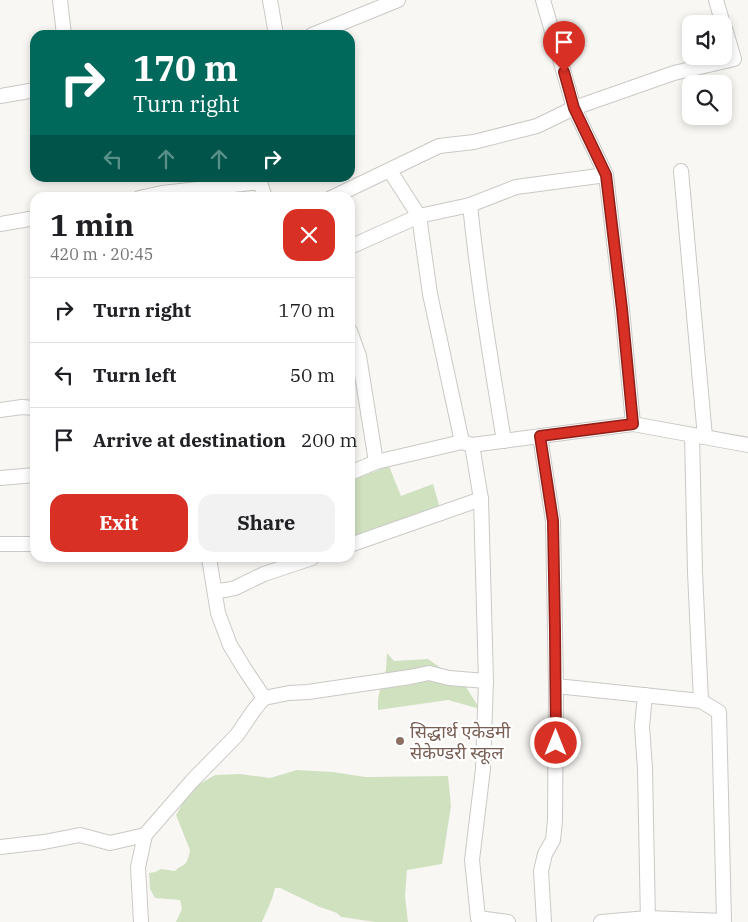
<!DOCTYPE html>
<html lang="en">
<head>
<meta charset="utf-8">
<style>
	:root { --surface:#fff; --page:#f2f2f2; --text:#202124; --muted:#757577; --line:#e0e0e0; --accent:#d93025 }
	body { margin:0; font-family:"IBM Plex Serif","Noto Sans Devanagari",serif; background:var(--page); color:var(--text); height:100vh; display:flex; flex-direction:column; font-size:19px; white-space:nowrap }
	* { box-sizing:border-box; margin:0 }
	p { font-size:16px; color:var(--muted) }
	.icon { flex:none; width:28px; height:28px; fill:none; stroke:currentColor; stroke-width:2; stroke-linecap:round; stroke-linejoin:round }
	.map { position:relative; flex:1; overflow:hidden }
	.details { position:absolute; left:30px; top:192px; width:325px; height:370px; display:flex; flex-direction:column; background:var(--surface); border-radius:15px; box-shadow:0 2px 8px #0003 }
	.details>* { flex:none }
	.banner { position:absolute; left:30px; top:30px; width:325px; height:152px; border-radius:15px; box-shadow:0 2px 8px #0003; background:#00695c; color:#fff; overflow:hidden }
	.tools { position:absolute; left:682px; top:15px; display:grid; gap:10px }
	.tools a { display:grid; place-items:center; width:50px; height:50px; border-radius:10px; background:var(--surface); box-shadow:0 2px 8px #0003; font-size:25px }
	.pin { position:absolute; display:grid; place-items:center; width:42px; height:42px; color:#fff; margin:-51px -21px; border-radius:50% 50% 50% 0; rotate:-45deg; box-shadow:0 0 5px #0007 }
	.pin .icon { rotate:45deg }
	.me { position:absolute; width:55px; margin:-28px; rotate:0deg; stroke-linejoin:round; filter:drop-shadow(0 0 4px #0008) }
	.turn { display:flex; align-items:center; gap:18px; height:105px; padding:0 20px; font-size:22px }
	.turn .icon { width:65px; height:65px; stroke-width:2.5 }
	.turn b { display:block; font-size:35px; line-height:42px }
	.lanes { display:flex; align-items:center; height:48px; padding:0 20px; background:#0003; justify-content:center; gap:25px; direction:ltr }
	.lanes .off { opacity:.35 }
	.round { display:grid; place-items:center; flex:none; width:52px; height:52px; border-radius:15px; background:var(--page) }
	.summary { display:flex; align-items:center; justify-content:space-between; height:85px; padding:0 20px }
	h1 { font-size:30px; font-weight:700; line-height:38px }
	.cta { display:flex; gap:10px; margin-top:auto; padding:10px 20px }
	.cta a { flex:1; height:58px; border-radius:15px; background:var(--accent); color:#fff; font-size:20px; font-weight:700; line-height:58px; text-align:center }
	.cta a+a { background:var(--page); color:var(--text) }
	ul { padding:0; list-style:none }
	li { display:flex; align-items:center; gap:15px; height:65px; padding:0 20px; border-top:1px solid var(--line) }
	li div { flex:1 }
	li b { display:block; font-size:19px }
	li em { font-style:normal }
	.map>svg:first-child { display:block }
	.green { fill:#d0e1c0 }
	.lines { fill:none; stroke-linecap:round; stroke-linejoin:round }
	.street-casing { stroke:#cac9c6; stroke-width:16 }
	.street { stroke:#fff; stroke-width:14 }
	.route-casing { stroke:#8d1f18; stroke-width:12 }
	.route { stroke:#d93025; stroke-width:9 }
	.education-dot { fill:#8d6e63; stroke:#fff; stroke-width:2 }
	.labels { text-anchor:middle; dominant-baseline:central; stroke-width:4.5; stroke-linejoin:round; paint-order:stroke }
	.education-label { font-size:18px; fill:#785e54; stroke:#fff; text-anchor:start }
</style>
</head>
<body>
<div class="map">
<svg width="748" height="922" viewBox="0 0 748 922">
	<rect width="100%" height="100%" fill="#f8f7f4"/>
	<g class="green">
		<path d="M 389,466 L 401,496 L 433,484 L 441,512 L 350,541 L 350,481 Z"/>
		<path d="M 387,653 L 394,661 L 428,659 L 464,684 L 480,709 L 448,700 L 378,710 L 378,700 L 380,689 L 386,669 Z"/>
		<path d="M 297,770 L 333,772 L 365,777 L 448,776 L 451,806 L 442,864 L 407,870 L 405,896 L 408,922 L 375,922 L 341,917 L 337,913 L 320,907 L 280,888 L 275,888 L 272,899 L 262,922 L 176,922 L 182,909 L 180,900 L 155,898 L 150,889 L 149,873 L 155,872 L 161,869 L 175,871 C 178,867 181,867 185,864 C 188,861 189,855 190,850 L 176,815 L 191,789 L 215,775 L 240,774 L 270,778 Z"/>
	</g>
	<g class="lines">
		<defs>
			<g id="street">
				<path d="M 60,0 L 64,35"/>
				<path d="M 270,0 L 276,35"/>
				<path d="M 543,0 L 574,108 L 606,175 L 622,309 L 633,424"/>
				<path d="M 716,0 L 723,24"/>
				<path d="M 312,35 L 398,0"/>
				<path d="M 0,96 L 35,90"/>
				<path d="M 390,171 L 419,216 L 430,294 L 462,442"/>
				<path d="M 681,171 L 705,437"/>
				<path d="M 139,198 L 162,193 L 260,182 L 265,198"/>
				<path d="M 331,198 L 439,146 L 474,142 L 537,126 L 574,108 L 674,73 L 734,59 L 724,25"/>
				<path d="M 470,205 C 478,284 491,362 504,441"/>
				<path d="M 0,224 L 35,218"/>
				<path d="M 350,247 L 419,216 L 470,205 L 516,187 L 606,175"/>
				<path d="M 350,331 L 359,356 L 376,462"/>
				<path d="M 0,410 L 22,407 L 35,408"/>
				<path d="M 540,436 L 553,521 L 556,686 L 555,820 L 553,840 L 545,854 L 541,871 L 544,922"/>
				<path d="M 472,445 L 481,499 L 486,681 L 483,769 L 472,860 L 478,918 L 508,922"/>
				<path d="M 350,473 L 376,462 L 462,442 L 472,445 L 633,424 L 748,445"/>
				<path d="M 0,478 L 35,475"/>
				<path d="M 0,544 L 35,544"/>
				<path d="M 350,545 L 481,499"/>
				<path d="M 215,591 L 226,590 L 235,588 L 264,574 L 312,558"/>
				<path d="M 556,686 L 701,701"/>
				<path d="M 645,695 L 642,726 L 645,769 L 648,922"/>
				<path d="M 264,698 L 289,693 L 308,692 L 410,677 L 429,673 L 449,678 L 486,681"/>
				<path d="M 0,847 L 44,842 L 80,835 L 110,843 L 145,835"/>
				<path d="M 141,922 L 138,867 L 145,835 L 192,781 L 237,735 L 254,710 L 264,698 L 244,668 L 230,645 L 218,613 L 209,558"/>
				<path d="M 601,922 L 648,918 L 724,921 L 719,712 L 701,701 L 695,572 L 692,435"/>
			</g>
		</defs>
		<use href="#street" class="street-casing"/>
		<use href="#street" class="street"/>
	</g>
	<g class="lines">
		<defs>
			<path id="route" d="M 556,743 L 555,631 L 553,521 L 540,436 L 633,424 L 622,309 L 606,175 L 574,108 L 564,72"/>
		</defs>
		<use href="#route" class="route-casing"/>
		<use href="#route" class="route"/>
	</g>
	<circle class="education-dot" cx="400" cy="741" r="5"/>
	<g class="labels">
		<g class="education-label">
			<text x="410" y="731">सिद्धार्थ एकेडमी<tspan x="410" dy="21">सेकेण्डरी स्कूल</tspan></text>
		</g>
	</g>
</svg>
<div class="tools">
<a><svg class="icon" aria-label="sound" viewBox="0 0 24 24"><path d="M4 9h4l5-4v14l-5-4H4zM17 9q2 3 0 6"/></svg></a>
<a><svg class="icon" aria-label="search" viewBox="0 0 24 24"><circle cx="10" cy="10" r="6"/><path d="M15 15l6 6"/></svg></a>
</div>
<div class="pin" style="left:564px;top:72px;background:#d93025"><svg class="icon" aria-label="arrive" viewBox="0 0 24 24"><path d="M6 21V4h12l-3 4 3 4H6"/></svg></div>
<svg class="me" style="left:556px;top:743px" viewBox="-20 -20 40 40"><circle r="17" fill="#d93025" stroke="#fff" stroke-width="3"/><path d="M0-11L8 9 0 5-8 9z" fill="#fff"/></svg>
<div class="banner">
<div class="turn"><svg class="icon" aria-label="right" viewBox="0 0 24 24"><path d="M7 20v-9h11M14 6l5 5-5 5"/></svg><div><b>170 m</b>Turn right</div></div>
<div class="lanes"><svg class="icon off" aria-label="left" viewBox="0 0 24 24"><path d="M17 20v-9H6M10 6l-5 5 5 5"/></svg><svg class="icon off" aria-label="ahead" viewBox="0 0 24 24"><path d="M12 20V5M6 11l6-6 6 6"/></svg><svg class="icon off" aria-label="ahead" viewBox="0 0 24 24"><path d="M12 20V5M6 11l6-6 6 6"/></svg><svg class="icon" aria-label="right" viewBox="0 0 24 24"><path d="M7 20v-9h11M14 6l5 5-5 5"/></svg></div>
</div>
<section class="details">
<div class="summary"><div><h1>1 min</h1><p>420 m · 20:45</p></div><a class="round" style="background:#d93025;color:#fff"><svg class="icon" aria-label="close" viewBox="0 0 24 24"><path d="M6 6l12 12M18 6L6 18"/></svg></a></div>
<ul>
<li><svg class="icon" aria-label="right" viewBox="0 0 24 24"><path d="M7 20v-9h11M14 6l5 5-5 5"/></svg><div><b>Turn right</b></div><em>170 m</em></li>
<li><svg class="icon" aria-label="left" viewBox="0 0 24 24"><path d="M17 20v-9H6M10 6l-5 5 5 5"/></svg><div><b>Turn left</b></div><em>50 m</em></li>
<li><svg class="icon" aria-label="arrive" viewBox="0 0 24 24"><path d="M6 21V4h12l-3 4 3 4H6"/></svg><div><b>Arrive at destination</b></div><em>200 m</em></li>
</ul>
<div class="cta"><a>Exit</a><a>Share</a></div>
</section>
</div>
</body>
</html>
